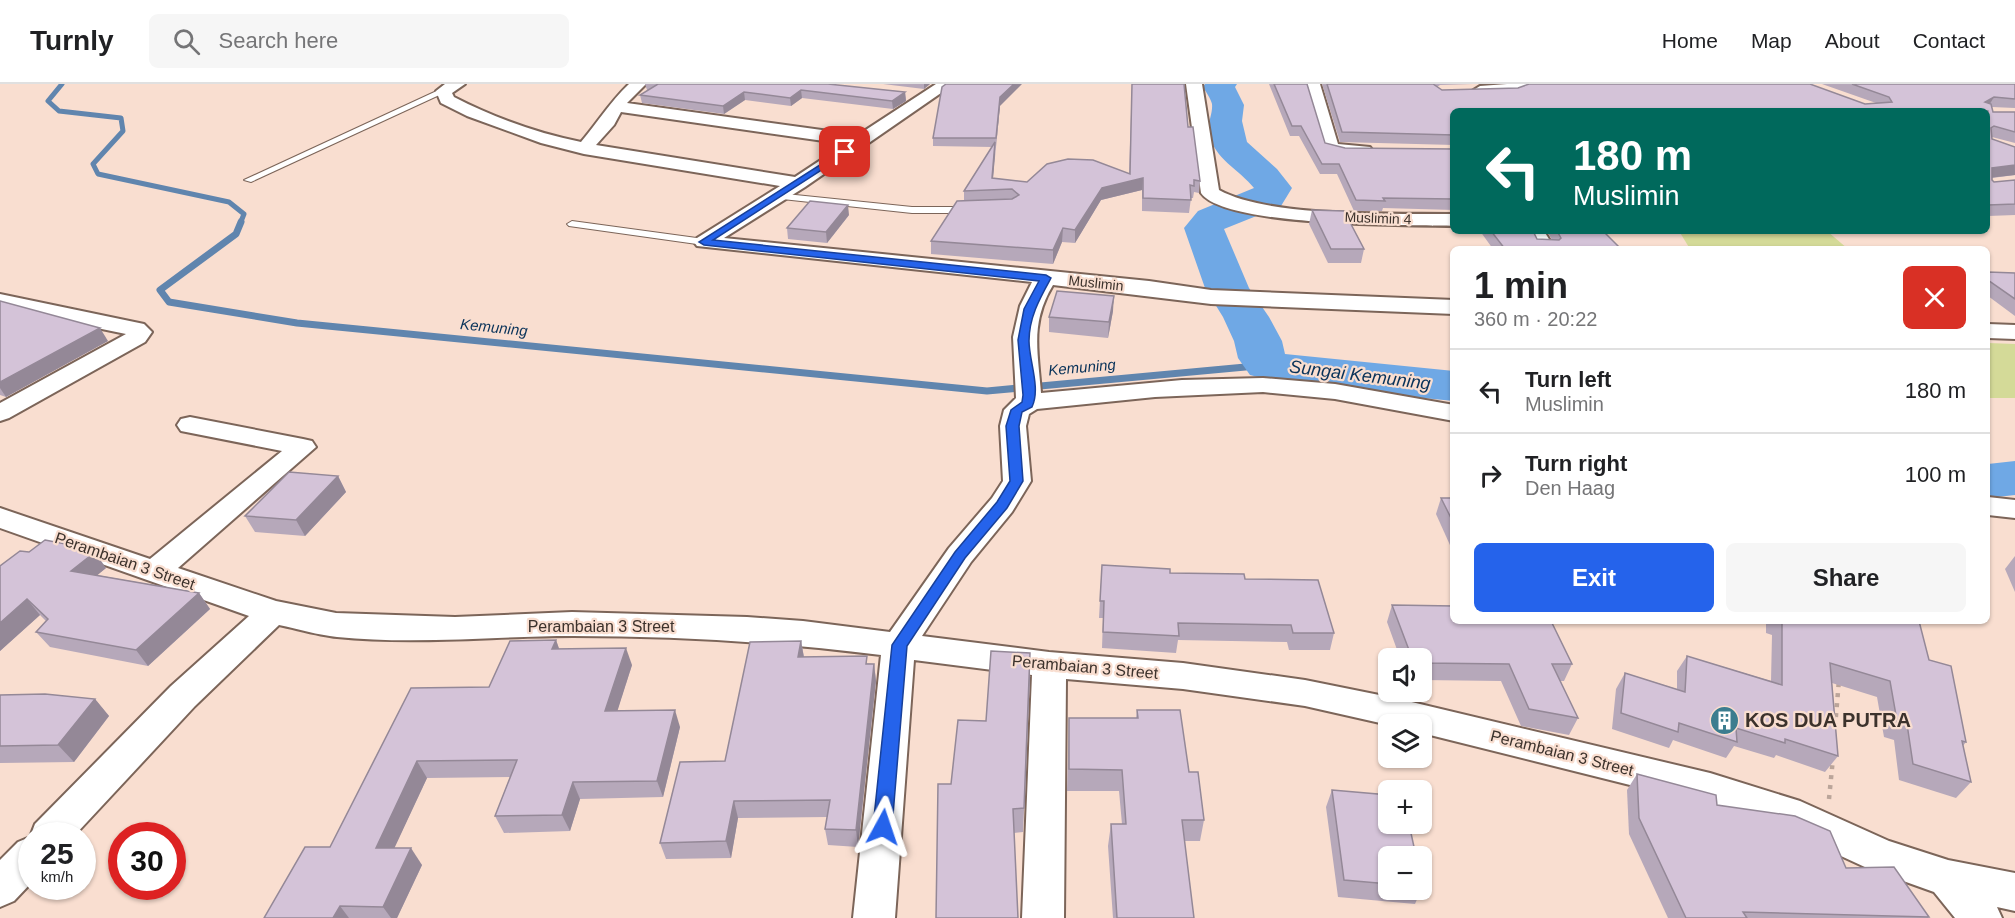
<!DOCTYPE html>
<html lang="en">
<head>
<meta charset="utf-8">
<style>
	:root { --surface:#fff; --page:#f6f6f6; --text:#202124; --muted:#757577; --line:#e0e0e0; --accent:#2563eb }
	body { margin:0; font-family:Arial,sans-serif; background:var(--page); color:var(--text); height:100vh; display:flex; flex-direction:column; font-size:22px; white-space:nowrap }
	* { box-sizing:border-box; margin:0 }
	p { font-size:20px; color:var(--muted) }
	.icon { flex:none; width:33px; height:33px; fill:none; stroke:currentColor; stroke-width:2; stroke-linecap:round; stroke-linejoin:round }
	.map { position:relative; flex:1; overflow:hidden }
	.drawer { position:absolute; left:1450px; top:162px; width:540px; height:378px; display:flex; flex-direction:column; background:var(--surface); border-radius:9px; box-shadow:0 2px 4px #0004 }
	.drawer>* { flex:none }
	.hud { position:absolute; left:1450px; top:24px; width:540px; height:126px; border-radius:9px; box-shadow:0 2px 4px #0004; background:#00695c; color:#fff; overflow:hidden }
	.fabs { position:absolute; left:1378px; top:564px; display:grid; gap:12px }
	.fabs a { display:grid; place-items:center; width:54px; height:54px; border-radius:9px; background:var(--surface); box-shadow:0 2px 4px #0004; font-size:30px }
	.speed { position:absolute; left:18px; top:738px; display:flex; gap:12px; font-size:30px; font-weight:700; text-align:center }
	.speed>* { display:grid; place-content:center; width:78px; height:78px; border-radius:50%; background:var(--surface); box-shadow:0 2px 4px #0004; line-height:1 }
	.speed small { font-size:15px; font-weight:400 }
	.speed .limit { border:9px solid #d22; background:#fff; color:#111 }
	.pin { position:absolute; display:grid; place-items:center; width:51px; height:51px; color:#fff; margin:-26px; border-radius:12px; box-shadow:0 3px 9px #0006 }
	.me { position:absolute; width:66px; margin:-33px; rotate:5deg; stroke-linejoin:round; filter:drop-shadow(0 0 4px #0008) }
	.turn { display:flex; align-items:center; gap:21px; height:126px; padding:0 24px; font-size:27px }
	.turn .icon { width:78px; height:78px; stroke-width:2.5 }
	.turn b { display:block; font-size:42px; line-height:51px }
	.round { display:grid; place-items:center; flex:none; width:63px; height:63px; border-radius:9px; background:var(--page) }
	.overview { display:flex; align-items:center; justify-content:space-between; height:102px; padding:0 24px }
	h1 { font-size:36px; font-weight:700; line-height:45px }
	.cta { display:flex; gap:12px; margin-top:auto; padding:12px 24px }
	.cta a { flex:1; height:69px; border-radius:9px; background:var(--accent); color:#fff; font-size:24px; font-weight:700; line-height:69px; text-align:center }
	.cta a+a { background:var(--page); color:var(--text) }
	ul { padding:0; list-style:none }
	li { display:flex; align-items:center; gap:18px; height:84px; padding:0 24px; border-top:2px solid var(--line) }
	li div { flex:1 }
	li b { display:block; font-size:22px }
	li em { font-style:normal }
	header { display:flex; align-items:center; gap:36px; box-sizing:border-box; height:84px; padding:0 30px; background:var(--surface); border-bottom:2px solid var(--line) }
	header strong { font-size:28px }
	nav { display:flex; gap:33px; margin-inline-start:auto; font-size:21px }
	.search { width:420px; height:54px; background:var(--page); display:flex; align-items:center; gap:15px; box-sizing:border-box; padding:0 21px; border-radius:9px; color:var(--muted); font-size:22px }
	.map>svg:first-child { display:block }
	.green { fill:#d4da98 }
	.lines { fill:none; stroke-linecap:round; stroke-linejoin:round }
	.stream-far1 { stroke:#6085ae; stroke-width:5 }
	.stream { stroke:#6085ae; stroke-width:7 }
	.river { fill:#6fa8e5; fill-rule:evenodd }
	.service-casing { stroke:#7c6559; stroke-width:2 }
	.minor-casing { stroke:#7c6559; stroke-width:4 }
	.path { stroke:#bba59a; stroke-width:4.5; stroke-dasharray:4 6; stroke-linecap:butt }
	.service { fill:#fff; fill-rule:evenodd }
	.minor { fill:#fff; fill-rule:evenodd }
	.wall { fill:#b6a8ba }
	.shaded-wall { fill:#948897 }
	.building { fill:#d4c3d8; stroke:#948897; stroke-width:1.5 }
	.route { fill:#2563eb; stroke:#184099; stroke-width:1.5 }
	.labels { text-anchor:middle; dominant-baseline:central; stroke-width:4.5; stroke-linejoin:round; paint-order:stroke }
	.far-street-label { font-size:14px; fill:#3c322c; stroke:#f9ded0 }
	.far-water-label { font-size:15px; font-style:italic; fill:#083259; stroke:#f9ded0 }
	.street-label { font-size:16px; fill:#3c322c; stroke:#f9ded0 }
	.water-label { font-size:18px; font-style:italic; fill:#083259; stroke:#f9ded0 }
	.near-poi-label { font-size:20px; font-weight:bold; fill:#3c322c; stroke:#f9ded0; text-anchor:start }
</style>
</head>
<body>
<header>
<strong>Turnly</strong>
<div class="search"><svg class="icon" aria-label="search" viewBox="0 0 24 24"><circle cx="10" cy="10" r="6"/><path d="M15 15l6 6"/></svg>Search here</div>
<nav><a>Home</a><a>Map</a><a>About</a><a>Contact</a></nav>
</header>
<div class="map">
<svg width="2015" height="834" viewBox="0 0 2015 834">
	<rect width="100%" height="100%" fill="#f9ded0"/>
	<g class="green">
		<path d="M 1679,147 L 1827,147 L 1848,165 L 1690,165 Z"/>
		<path d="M 1988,259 L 2015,260 L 2015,314 L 1988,314 Z"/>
	</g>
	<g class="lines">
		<path class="stream-far1" d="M 62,0 L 48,17 L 59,27 L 121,34 L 123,47 L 93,80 L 98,90 L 229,118 L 244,130 L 240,140"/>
		<path class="stream" d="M 241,138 L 236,150 L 160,206 L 169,218 L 297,239 L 987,307 L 1267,281"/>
		<g class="river">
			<path d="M 1205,0 L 1237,0 L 1235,3 L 1244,21 L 1242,37 L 1247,58 L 1277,85 L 1292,104 L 1281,122 L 1224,145 L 1249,204 L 1269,233 L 1282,257 L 1285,270 L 1454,287 L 1454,317 L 1290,301 L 1250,291 L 1238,274 L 1234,257 L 1223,233 L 1205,204 L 1184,144 L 1198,127 L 1254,104 C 1240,86 1213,74 1209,49 C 1207,39 1213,30 1212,20 C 1211,15 1206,8 1203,3 Z"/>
			<path d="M 2015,377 L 2015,411 L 1988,414 L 1988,380 Z"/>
		</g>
		<defs>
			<g id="service">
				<path d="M 441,5 L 448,7 L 251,98 L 244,96 Z"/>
				<path d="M 776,109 L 912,123 L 968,123 L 973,126 L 968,129 L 912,129 L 773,114 L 773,110 Z"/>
				<path d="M 572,137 L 704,155 L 709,158 L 704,161 L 569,142 L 567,140 Z"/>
			</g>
			<g id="minor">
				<path d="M 445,0 L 465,0 L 452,9 L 454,13 C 495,34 536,49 581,58 C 598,38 610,18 629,0 L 646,0 L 627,19 L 858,51 L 936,0 L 954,0 L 805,103 L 724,154 L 1149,197 L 1211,206 L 1454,216 L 1454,230 L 1211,220 L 1053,201 C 1030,239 1038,267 1041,309 L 1182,296 L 1263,294 L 1335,300 L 1454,321 L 1454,337 L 1335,315 L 1263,308 L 1155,313 L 1037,325 L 1029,330 L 1026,342 L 1031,397 L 1012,428 L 971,478 L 922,552 L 1049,568 L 1183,579 L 1305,596 L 1399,615 L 1710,689 L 1800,717 L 1889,757 L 1948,776 L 2015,789 L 2015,827 L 1997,823 L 2002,834 L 1955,834 L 1934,808 L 1867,784 L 1776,742 L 1710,721 L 1422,649 L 1422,640 L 1389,641 L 1305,622 L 1183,605 L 1066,595 L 1064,834 L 1022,834 L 1032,591 L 914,576 L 895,834 L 853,834 L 881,571 C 779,558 676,552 573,552 C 495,552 416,561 337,553 C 318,551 298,545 279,541 L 195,622 L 74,752 L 32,752 L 32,798 L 14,817 L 0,823 L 0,776 L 18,758 L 30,753 L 35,740 L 171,602 L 249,532 L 0,444 L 0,424 L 150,475 L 282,367 L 181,347 L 177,341 L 181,335 L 190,333 L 303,355 L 312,357 L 316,363 L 178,484 L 276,517 L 336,529 L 455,533 L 572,528 L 747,533 L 803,537 L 890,548 L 949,464 L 992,414 L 1003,397 L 1000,342 L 1004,326 L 1016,314 L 1013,253 L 1020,222 L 1032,198 L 697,162 L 694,158 L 697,154 L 780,102 L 584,70 L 541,59 L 467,32 L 441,19 L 436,7 ZM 621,28 L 845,60 L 795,93 L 596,61 L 614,41 Z"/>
				<path d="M 1186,0 L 1202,0 L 1219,106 C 1270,134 1393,129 1454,130 L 1454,142 C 1410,141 1224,143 1201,109 Z"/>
				<path d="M 1304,0 L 1320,0 L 1338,60 L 1370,63 L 1373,67 L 1370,71 L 1343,72 L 1324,67 Z"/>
				<path d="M 1507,0 L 1571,0 L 1563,5 L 1480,12 L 1472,7 L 1480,2 Z"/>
				<path d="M 1524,147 L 1544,147 L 1555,165 L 1535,165 Z"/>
				<path d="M 0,210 L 144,240 L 152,248 L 145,258 L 9,334 L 0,337 L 0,319 L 126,250 L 0,224 Z"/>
				<path d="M 1988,240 L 2015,241 L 2015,255 L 1988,254 Z"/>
				<path d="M 1988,413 L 2015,416 L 2015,434 L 1988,431 Z"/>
			</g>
		</defs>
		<use href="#service" class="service-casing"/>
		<use href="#minor" class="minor-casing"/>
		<g class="path">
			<path d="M 1835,643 L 1839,596"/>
			<path d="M 1829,715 L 1833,674"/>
		</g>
		<use href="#service" class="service"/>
		<use href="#minor" class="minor"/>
	</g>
	<g class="wall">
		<path d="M 645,0 L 828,0 L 905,8 L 906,17 L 893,25 L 802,14 L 791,22 L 745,16 L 724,30 L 642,19 L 640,11 L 648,6 L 647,6 Z"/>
		<path d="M 883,0 L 930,0 L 924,5 Z"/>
		<path d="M 1132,0 L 1184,0 L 1188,43 L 1200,97 L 1199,109 L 1194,108 L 1193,114 L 1191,114 L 1189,129 L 1142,127 L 1142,106 L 1101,116 L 1075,159 L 1062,158 L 1053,180 L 931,170 L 931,157 L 964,117 L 964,107 L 992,63 L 933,62 L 933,54 L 1000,22 L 993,94 L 1027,98 L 1129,90 Z"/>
		<path d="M 1269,0 L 1307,0 L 1325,59 L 1345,64 L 1454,65 L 1454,126 L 1383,124 L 1382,127 L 1354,127 L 1337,90 L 1320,90 L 1299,52 L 1290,52 Z"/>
		<path d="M 1322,0 L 1473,0 L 1440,1 L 1437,3 L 1442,6 L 1865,20 L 1876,19 L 1822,0 L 2015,0 L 2015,24 L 1992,23 L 1993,28 L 2015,28 L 2015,59 L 1992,53 L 1992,55 L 2015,63 L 2015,91 L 1992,94 L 1992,96 L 1994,98 L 2015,96 L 2015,131 L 1988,132 L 1988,27 L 1454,27 L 1454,61 L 1340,58 Z"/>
		<path d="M 1312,126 L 1364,165 L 1361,179 L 1328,179 L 1309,140 Z"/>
		<path d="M 849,131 L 827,159 L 788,155 L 787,144 Z"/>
		<path d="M 1480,147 L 1533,147 L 1537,155 L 1552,156 L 1547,147 L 1603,147 L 1621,165 L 1493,165 Z"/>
		<path d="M 1988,188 L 2015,189 L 2015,232 L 1988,212 Z"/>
		<path d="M 0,217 L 108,257 L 6,313 L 0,311 Z"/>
		<path d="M 1113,227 L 1108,254 L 1049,248 L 1049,233 Z"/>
		<path d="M 338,392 L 346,408 L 305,452 L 255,448 L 245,432 Z"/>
		<path d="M 1441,414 L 1454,414 L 1454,470 L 1436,430 Z"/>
		<path d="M 2015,472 L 2015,508 L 2005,485 Z"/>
		<path d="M 1102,481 L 1170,489 L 1245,495 L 1334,549 L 1330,566 L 1289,566 L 1287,558 L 1178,556 L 1176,569 L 1102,564 L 1103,534 L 1099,534 Z"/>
		<path d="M 0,482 L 106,484 L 97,491 L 199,509 L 210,525 L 148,582 L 50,563 L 36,548 L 46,537 L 40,531 L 0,567 Z"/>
		<path d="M 1392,521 L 1572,580 L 1564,597 L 1560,597 L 1578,634 L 1569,651 L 1521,642 L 1501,597 L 1422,596 L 1422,574 L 1400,574 L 1387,538 Z"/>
		<path d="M 1766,537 L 1919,537 L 1929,576 L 1966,658 L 1963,662 L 1971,698 L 1956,714 L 1899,696 L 1894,656 L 1884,653 L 1877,613 L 1832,599 L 1838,672 L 1825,688 L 1776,671 L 1774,674 L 1734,662 L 1726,674 L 1673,656 L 1669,664 L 1612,645 L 1616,605 L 1625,589 L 1677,605 L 1677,587 L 1687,572 L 1771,597 L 1772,551 L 1766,549 Z"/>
		<path d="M 556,556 L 559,565 L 632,581 L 617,627 L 680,643 L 663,713 L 580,715 L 570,747 L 504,749 L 495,732 L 510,693 L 427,694 L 394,764 L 422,781 L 397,834 L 264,834 L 330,763 L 489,603 Z"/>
		<path d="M 801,557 L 804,573 L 874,580 L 876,597 L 858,763 L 828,761 L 825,745 L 827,733 L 738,734 L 731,774 L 666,775 L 660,759 L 725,677 Z"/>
		<path d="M 1030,593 L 1023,748 L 1014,749 L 951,700 L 986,637 Z"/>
		<path d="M 0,611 L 95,615 L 109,632 L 74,678 L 0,679 Z"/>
		<path d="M 1137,626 L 1189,688 L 1204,736 L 1200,757 L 1184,757 L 1194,834 L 1113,834 L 1108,762 L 1111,740 L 1122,740 L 1119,707 L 1067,707 L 1069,634 L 1136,634 Z"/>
		<path d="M 1637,690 L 1717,721 L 1846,784 L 1929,833 L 1928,834 L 1668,834 L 1629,750 L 1627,706 Z"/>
		<path d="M 1332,706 L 1389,772 L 1389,806 L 1421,806 L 1415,820 L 1338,813 L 1326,723 Z"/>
	</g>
	<g class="shaded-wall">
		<path d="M 924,0 L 930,0 L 924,5 Z"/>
		<path d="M 1014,0 L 1022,0 L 1000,22 L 996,63 L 1000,13 Z"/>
		<path d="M 801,6 L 802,14 L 791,22 L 790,14 Z"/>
		<path d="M 744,8 L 745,16 L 724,30 L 723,22 Z"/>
		<path d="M 905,8 L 906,17 L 893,25 L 892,17 Z"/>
		<path d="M 1994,13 L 1988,23 L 1985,18 Z"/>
		<path d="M 995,58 L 995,70 L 992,107 L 992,94 Z"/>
		<path d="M 2015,81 L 2015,91 L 1988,94 L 1992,84 Z"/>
		<path d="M 1143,94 L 1142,106 L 1101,116 L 1075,159 L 1075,146 L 1102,104 Z"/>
		<path d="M 848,121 L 849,131 L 827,159 L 826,148 Z"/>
		<path d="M 1063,144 L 1062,158 L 1053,180 L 1053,166 Z"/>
		<path d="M 1114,212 L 1113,227 L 1108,254 L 1109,238 Z"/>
		<path d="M 100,244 L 108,257 L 6,313 L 0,304 L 0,298 Z"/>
		<path d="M 338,392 L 346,408 L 305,452 L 296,436 Z"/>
		<path d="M 95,468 L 106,484 L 83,503 L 71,487 Z"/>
		<path d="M 199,509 L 210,525 L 148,582 L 136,566 Z"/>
		<path d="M 27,515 L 40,531 L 0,567 L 0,539 Z"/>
		<path d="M 556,556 L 562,573 L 552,565 Z"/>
		<path d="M 801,557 L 804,574 L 798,573 Z"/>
		<path d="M 626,564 L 632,581 L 612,644 L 605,627 Z"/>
		<path d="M 1030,569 L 1030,593 L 1023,748 L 1024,724 Z"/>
		<path d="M 874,580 L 876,597 L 858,763 L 856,746 Z"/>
		<path d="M 95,615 L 109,632 L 74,678 L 58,661 Z"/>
		<path d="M 675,626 L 680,643 L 663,713 L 657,697 Z"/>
		<path d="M 417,677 L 427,694 L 387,780 L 376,764 Z"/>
		<path d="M 573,698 L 580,715 L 570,747 L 562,731 Z"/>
		<path d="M 734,717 L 738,734 L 731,774 L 726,757 Z"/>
		<path d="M 411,764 L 422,781 L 397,834 L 391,834 L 383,823 Z"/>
		<path d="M 340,822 L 349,834 L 333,834 Z"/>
	</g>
	<g class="building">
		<path d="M 658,0 L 828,0 L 905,8 L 892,17 L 801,6 L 790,14 L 744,8 L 723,22 L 640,11 Z"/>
		<path d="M 946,0 L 1014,0 L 1000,13 L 996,54 L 933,54 L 942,3 Z"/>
		<path d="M 1132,0 L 1184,0 L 1188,43 L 1193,43 L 1200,97 L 1194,96 L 1194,102 L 1190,101 L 1191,116 L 1143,114 L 1143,94 L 1102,104 L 1075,146 L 1063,144 L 1053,166 L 931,157 L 957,117 L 1012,115 L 1019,111 L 1012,105 L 964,107 L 995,58 L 992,94 L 1027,98 L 1047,80 L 1068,75 L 1093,76 L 1130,90 Z"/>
		<path d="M 1274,0 L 1307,0 L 1325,59 L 1345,64 L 1454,65 L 1454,115 L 1383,114 L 1385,117 L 1356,116 L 1339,80 L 1322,80 L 1301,42 L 1292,42 Z"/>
		<path d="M 1327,0 L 1433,0 L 1442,6 L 1518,4 L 1529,0 L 1810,0 L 1865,20 L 1892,18 L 1889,13 L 1852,0 L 2015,0 L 2015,15 L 1994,13 L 1985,18 L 1991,20 L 1993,28 L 2015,28 L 2015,48 L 1994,42 L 1991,44 L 1992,55 L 2015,63 L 2015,81 L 1992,84 L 1992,96 L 1994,98 L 2015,96 L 2015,120 L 1988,121 L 1988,27 L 1454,27 L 1454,51 L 1342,48 Z"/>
		<path d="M 810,117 L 848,121 L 826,148 L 787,144 Z"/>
		<path d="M 1312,126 L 1344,127 L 1364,165 L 1331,165 Z"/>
		<path d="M 1491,147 L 1533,147 L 1537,155 L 1559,156 L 1561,154 L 1557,147 L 1603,147 L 1621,165 L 1505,165 Z"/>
		<path d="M 1988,188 L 2015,189 L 2015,215 L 1988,196 Z"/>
		<path d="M 1057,207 L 1114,212 L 1109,238 L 1049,233 Z"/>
		<path d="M 0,217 L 100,244 L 0,298 Z"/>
		<path d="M 289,388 L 338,392 L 296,436 L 245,432 Z"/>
		<path d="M 1441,414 L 1454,414 L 1454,440 Z"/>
		<path d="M 45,456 L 76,462 L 95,468 L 71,487 L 199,509 L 136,566 L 36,548 L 48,535 L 27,515 L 0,539 L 0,482 L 20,467 L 29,468 Z"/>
		<path d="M 1102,481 L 1170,485 L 1170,489 L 1244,490 L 1245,495 L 1318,496 L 1334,549 L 1293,549 L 1291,541 L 1178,539 L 1179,552 L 1103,548 L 1104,517 L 1100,517 Z"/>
		<path d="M 1392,521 L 1454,522 L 1454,537 L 1551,537 L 1572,580 L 1552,580 L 1578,634 L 1529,625 L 1509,580 L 1422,579 L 1422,574 L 1412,574 Z"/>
		<path d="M 1782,537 L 1919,537 L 1929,576 L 1951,582 L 1966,658 L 1962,657 L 1971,698 L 1913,680 L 1907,640 L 1897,637 L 1890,597 L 1830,579 L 1838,672 L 1785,655 L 1785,659 L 1736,644 L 1737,658 L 1679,639 L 1678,648 L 1621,629 L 1625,589 L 1685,608 L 1687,572 L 1782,601 Z"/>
		<path d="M 556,556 L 552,565 L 626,564 L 605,627 L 675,626 L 657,697 L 573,698 L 562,731 L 495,732 L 517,676 L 417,677 L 376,764 L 411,764 L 383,823 L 340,822 L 333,834 L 264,834 L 305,763 L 330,763 L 411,604 L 489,603 L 510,557 Z"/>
		<path d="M 801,557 L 798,573 L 867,572 L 866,580 L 874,580 L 856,746 L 825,745 L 830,716 L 734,717 L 726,757 L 660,759 L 680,678 L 725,677 L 750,558 Z"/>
		<path d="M 991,567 L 1030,569 L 1024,724 L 1013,725 L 1018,834 L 936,834 L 938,700 L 951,700 L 958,636 L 986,637 Z"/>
		<path d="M 45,610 L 95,615 L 58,661 L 0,662 L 0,611 Z"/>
		<path d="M 1137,626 L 1180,626 L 1189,688 L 1198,688 L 1204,736 L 1182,736 L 1194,834 L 1117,834 L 1111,740 L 1126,740 L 1122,686 L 1069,685 L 1069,634 L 1138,634 Z"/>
		<path d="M 1637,690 L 1716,711 L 1717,721 L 1795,732 L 1830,747 L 1846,784 L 1894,783 L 1929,833 L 1743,828 L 1747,834 L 1686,834 L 1639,734 Z"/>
		<path d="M 1332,706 L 1389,711 L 1389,740 L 1409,740 L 1416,772 L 1389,772 L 1389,800 L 1344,796 Z"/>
	</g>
	<path class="route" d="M 845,65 L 849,68 L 848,69 L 713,156 L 1046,191 L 1051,194 C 1040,214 1029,233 1029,257 C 1029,277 1041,304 1032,323 L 1022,328 L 1019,342 L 1023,397 L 1007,424 L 965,474 L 907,562 L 892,743 L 889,749 L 883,751 L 876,749 L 873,743 L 892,561 L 955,468 L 997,418 L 1010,397 L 1006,342 L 1011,326 L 1022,318 L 1023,311 L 1018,256 L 1024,225 L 1039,197 L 704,161 L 699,158 Z"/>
	<defs>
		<symbol id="building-disc" viewBox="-11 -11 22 22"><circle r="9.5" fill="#3c7d8f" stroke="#f9ded0"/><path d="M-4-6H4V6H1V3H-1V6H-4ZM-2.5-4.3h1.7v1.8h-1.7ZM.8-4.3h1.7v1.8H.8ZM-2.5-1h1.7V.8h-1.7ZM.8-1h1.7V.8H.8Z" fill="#fff"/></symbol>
	</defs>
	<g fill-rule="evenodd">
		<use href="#building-disc" x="1708" y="620" width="33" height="33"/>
	</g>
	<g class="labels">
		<g class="far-street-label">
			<text transform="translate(1378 134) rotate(2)">Muslimin 4</text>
			<text transform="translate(1096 199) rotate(6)">Muslimin</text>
		</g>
		<g class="far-water-label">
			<text transform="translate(494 243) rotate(6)">Kemuning</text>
			<text transform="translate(1082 283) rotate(-5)">Kemuning</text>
		</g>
		<g class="street-label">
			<text transform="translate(125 477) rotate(19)">Perambaian 3 Street</text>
			<text x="601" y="542">Perambaian 3 Street</text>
			<text transform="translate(1085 583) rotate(5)">Perambaian 3 Street</text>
			<text transform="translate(1562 669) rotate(14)">Perambaian 3 Street</text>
		</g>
		<g class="water-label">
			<text transform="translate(1360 291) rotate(7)">Sungai Kemuning</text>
		</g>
		<g class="near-poi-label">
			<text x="1745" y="636">KOS DUA PUTRA</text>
		</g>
	</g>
</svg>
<div class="fabs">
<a><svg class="icon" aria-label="sound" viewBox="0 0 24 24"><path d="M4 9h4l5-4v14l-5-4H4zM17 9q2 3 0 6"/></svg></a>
<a><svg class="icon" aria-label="layers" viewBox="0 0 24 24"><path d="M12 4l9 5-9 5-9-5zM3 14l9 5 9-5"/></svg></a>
<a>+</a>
<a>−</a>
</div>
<div class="speed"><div>25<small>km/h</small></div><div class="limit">30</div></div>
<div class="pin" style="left:845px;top:68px;background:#d93025"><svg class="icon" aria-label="arrive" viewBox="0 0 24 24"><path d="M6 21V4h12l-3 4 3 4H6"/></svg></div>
<svg class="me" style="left:883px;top:743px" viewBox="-20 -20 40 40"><path d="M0-17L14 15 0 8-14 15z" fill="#2563eb" stroke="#fff" stroke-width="4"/></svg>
<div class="hud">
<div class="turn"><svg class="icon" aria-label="left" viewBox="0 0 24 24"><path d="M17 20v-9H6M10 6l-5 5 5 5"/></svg><div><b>180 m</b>Muslimin</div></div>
</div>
<section class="drawer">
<div class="overview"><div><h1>1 min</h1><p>360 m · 20:22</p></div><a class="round" style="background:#d93025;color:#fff"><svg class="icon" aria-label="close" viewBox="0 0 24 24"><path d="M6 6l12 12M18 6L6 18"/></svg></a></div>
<ul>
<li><svg class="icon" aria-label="left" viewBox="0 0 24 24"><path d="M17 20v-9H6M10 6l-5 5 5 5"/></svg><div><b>Turn left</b><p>Muslimin</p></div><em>180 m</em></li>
<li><svg class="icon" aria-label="right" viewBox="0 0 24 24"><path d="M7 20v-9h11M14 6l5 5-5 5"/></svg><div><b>Turn right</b><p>Den Haag</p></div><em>100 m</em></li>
</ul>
<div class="cta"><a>Exit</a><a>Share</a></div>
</section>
</div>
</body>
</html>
